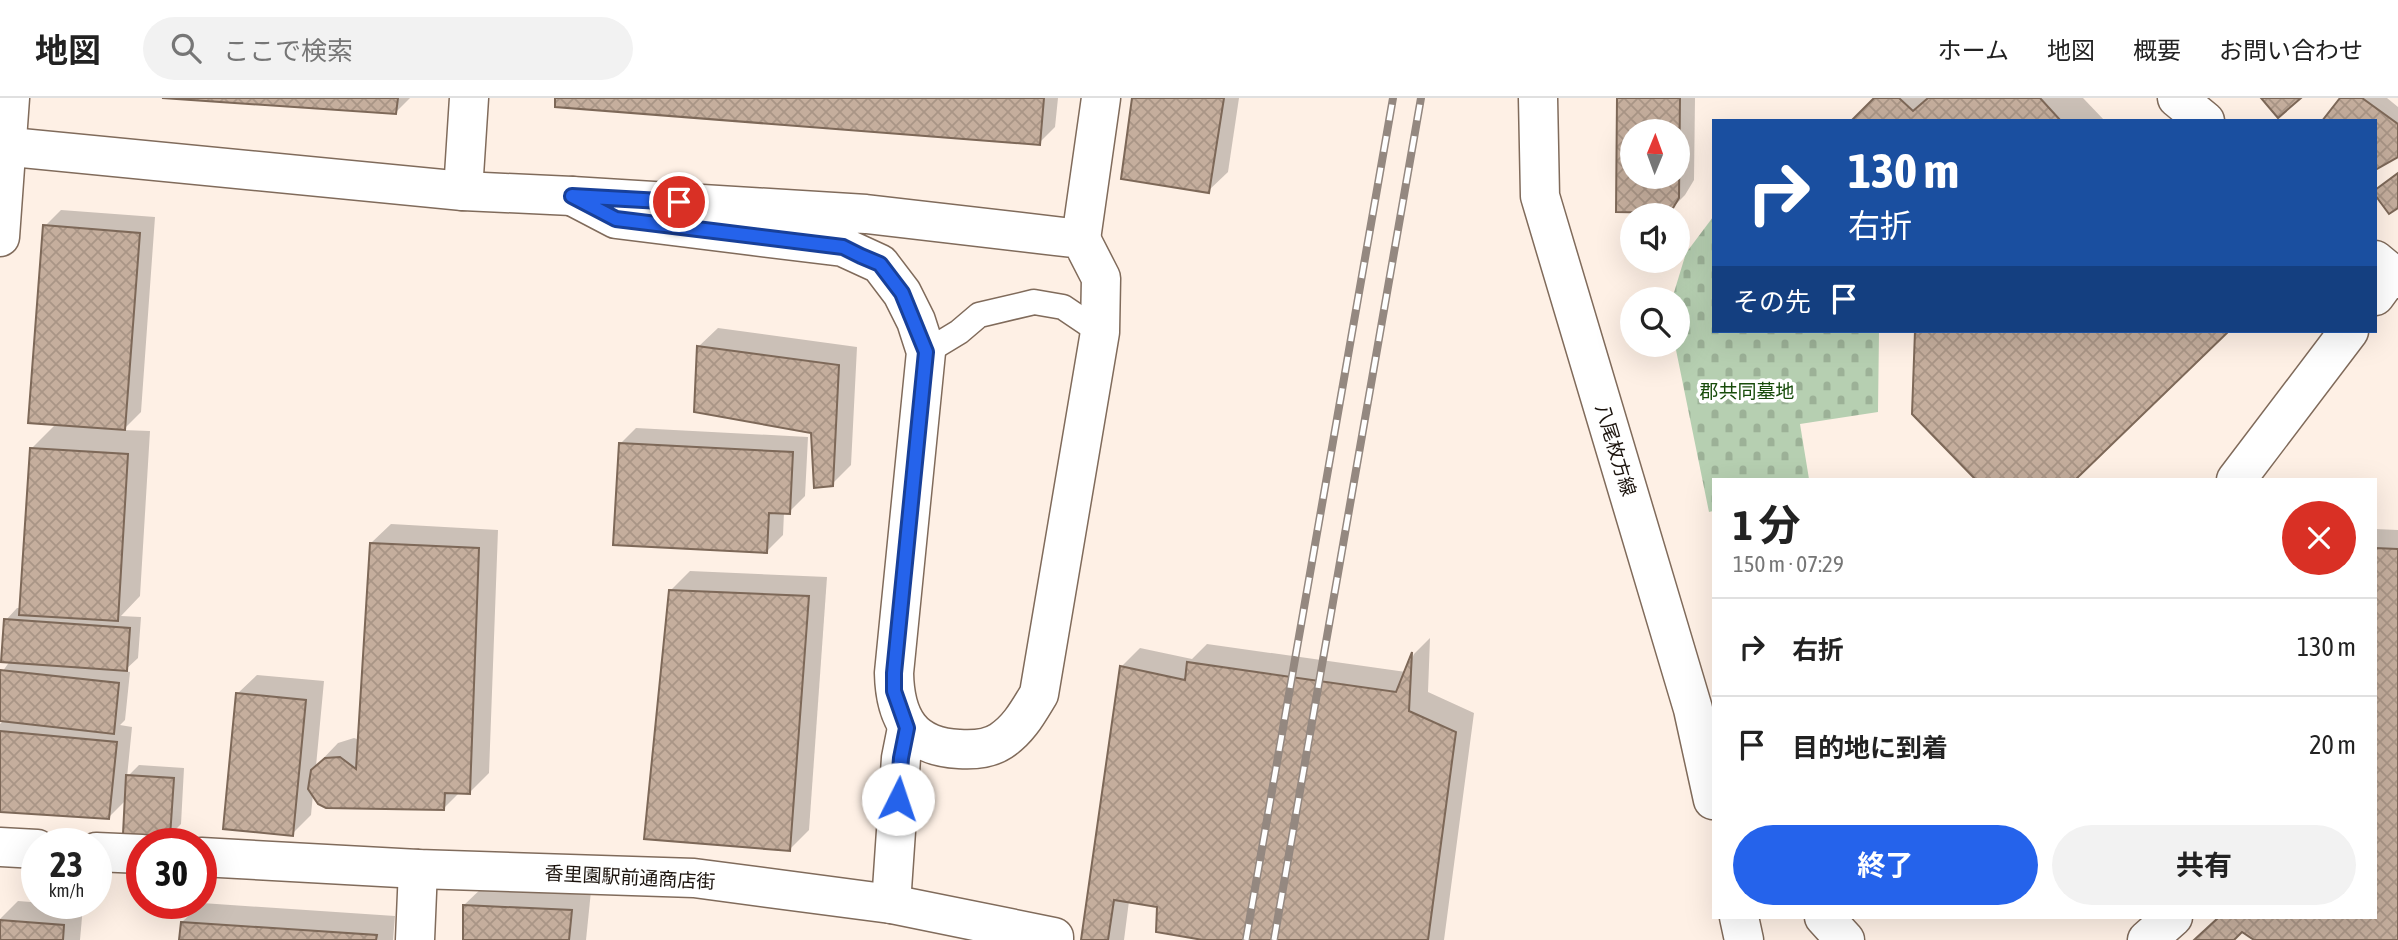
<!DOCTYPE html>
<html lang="ja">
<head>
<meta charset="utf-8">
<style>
	:root { --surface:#fff; --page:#f2f2f2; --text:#222; --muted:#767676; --line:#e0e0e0; --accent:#2563eb }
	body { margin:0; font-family:"Asap Condensed","Noto Sans JP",sans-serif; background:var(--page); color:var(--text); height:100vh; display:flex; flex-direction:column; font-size:26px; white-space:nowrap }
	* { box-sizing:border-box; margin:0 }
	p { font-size:23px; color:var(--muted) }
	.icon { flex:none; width:38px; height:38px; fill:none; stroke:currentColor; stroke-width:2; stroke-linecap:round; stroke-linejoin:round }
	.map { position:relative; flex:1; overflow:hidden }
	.sheet { position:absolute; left:1712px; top:380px; width:665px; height:441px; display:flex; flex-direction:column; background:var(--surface); border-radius:0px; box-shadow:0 7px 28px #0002 }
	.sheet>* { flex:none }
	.hud { position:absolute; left:1712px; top:21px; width:665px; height:214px; border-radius:0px; box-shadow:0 7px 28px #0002; background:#1a4fa0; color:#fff; overflow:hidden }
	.needle { width:46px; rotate:1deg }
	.buttons { position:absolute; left:1620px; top:21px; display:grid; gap:14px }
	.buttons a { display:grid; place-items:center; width:70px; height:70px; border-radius:50%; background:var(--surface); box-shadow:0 7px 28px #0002; font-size:35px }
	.speed { position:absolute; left:21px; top:730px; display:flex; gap:14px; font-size:35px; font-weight:700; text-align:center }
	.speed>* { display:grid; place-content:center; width:91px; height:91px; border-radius:50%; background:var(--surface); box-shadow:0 7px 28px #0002; line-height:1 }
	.speed small { font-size:18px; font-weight:400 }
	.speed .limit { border:10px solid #d22; background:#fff; color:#111 }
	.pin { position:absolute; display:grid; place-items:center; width:60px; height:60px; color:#fff; margin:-30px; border:4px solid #fff; border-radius:50%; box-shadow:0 2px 7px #0007 }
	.me { position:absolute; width:77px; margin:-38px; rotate:4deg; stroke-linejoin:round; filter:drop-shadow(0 0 5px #0008) }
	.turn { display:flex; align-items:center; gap:24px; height:147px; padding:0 21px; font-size:32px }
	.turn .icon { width:91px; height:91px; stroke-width:2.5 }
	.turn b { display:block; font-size:49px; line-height:60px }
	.then { display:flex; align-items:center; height:66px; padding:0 21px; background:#0003; gap:14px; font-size:26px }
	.round { display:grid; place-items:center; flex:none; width:74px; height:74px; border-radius:37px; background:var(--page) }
	.summary { display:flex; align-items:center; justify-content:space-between; height:119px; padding:0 21px }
	h1 { font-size:42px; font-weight:700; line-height:52px }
	.action { display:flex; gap:14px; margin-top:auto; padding:14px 21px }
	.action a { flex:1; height:80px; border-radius:42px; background:var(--accent); color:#fff; font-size:28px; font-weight:700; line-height:80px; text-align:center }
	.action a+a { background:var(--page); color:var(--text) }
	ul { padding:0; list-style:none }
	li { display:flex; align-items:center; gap:21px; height:98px; padding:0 21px; border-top:2px solid var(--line) }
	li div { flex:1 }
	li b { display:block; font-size:26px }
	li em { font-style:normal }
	header { display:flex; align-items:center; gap:42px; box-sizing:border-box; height:98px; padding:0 35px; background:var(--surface); border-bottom:2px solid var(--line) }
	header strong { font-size:33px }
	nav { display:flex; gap:38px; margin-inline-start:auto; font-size:24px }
	.search { width:490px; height:63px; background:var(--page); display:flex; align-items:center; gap:18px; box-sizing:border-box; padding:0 24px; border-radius:38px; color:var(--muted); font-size:26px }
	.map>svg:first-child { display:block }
	.cemetery { fill:url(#cemetery-stones) }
	.shadow { fill:#0003; fill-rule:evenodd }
	.building { fill:url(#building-cross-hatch); stroke:#7d6858; stroke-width:2; fill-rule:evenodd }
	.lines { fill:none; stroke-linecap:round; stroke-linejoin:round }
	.service-casing { stroke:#806b5b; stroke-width:27 }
	.pedestrian-casing { stroke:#806b5b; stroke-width:41 }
	.minor-casing { stroke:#806b5b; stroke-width:41 }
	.tertiary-casing { stroke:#806b5b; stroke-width:41 }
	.secondary-casing { stroke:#806b5b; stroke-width:41 }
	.primary-casing { stroke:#806b5b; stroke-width:41 }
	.service { stroke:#fff; stroke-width:24 }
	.pedestrian { stroke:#fff; stroke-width:38 }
	.minor { stroke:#fff; stroke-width:38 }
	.tertiary { stroke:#fff; stroke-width:38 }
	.secondary { stroke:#fff; stroke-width:38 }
	.primary { stroke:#fff; stroke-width:38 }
	.rail-casing { stroke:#948880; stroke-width:8 }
	.rail { stroke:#fff; stroke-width:5; stroke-dasharray:16; stroke-linecap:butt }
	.route-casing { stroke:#184099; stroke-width:18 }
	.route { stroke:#2563eb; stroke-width:12 }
	.labels { text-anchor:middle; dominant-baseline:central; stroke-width:7; stroke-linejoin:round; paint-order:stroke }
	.park-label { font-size:19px; fill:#184c0b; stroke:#fff }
	.street-label { font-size:19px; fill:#1b130d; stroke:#fff }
</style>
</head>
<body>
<header>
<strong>地図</strong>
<div class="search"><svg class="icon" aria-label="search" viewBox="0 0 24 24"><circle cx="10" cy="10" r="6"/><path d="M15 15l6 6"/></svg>ここで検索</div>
<nav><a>ホーム</a><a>地図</a><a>概要</a><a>お問い合わせ</a></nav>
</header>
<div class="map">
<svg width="2398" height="842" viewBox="0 0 2398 842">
	<defs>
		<pattern id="cemetery-stones" width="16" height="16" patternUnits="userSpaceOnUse" patternTransform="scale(1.75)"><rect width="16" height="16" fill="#b6cfb1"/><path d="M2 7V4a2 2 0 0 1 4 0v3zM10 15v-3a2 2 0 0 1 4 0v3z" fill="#9cb197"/></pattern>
		<pattern id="building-cross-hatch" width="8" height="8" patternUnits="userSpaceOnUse" patternTransform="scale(1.75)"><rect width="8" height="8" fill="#c5ae9d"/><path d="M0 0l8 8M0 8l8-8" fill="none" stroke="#a99586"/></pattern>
	</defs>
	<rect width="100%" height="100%" fill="#fef0e5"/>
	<path class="cemetery" d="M 1713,119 L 1713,233 L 1879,233 L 1878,314 L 1800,326 L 1809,381 L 1713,382 L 1713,413 L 1709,414 L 1675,247 L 1678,247 L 1678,201 L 1672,201 L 1686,155 Z"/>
	<g class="shadow">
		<path d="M 188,0 L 410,0 L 396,14 Z"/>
		<path d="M 557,0 L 1058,0 L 1055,29 L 1039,45 Z"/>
		<path d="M 1134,0 L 1239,0 L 1228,74 L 1208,93 Z"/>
		<path d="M 1619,0 L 1695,0 L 1694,82 L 1685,97 L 1669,113 L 1618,113 ZM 1633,33 L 1678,33 L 1678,79 L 1633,79 Z"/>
		<path d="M 1876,0 L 2083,0 L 2105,23 L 1853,23 Z"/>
		<path d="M 2343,0 L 2387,0 L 2398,9 L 2398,57 L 2375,70 L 2375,23 Z"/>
		<path d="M 61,112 L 155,119 L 141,314 L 123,332 L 150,333 L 140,498 L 121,518 L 141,519 L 138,560 L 124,573 L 130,574 L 125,622 L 120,627 L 132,629 L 127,679 L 139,667 L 184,670 L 181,726 L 170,737 L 126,702 L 109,719 L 0,712 L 0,626 L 4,622 L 0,621 L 0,577 L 10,563 L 6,522 L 17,510 L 21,510 L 31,351 L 57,325 L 45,128 Z"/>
		<path d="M 718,230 L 857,249 L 851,367 L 832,386 L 812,333 L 698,249 Z"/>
		<path d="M 1917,233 L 2226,233 L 2073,382 L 1914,315 Z"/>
		<path d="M 636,330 L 808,339 L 805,398 L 789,414 L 784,414 L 783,437 L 767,453 L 620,346 Z"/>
		<path d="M 391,426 L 498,432 L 489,675 L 470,694 L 460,694 L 444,710 L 313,696 L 311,717 L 292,736 L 237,596 L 257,577 L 324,583 L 316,668 L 338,645 L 354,640 L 360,642 L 371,445 Z"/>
		<path d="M 2375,431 L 2398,432 L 2398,842 L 2243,832 L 2220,819 L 2375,819 Z"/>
		<path d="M 690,473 L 827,479 L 809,732 L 790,751 L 671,492 Z"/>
		<path d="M 1430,540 L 1428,594 L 1474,615 L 1444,842 L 1213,842 L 1158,807 L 1129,803 L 1124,842 L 1083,842 L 1121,569 L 1140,550 L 1192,561 L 1207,546 L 1406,574 L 1414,556 Z"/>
		<path d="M 484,788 L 591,793 L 586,842 L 464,842 L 464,807 Z"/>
		<path d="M 18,803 L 83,808 L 80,842 L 0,842 L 0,821 Z"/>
		<path d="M 202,805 L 395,818 L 393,842 L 181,842 L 182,824 Z"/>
	</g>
	<g class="building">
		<path d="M 162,0 L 398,0 L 396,16 Z"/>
		<path d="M 555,0 L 1044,0 L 1040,47 L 555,9 Z"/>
		<path d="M 1132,0 L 1224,0 L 1209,95 L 1121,81 Z"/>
		<path d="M 1617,0 L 1680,0 L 1679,100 L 1670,115 L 1616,114 ZM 1633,33 L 1678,33 L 1678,79 L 1633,79 Z"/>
		<path d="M 1874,0 L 1899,0 L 1913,13 L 1928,0 L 2040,0 L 2061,23 L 1851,23 Z"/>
		<path d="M 2261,0 L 2301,0 L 2278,20 Z"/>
		<path d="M 2340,0 L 2362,0 L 2398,26 L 2398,59 L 2375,72 L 2375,23 L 2322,23 Z"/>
		<path d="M 2398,75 L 2398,110 L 2389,116 L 2375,97 L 2375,92 Z"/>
		<path d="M 43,127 L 140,135 L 125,332 L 28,325 Z"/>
		<path d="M 1915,233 L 2229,233 L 2075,382 L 1976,382 L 1912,316 Z"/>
		<path d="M 697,248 L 839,267 L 833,388 L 814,390 L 811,335 L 694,314 Z"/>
		<path d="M 619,345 L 793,354 L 790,416 L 769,415 L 767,455 L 613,447 Z"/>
		<path d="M 30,350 L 128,356 L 118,523 L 19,517 Z"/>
		<path d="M 370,445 L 479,450 L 470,696 L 445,695 L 444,712 L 326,710 L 318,706 L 308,691 L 311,672 L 325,660 L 340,659 L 356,671 Z"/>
		<path d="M 2375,450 L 2398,451 L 2398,842 L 2254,842 L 2242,834 L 2234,842 L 2194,842 L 2219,819 L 2375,819 Z"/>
		<path d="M 669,492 L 809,498 L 790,753 L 644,741 Z"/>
		<path d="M 4,521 L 130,530 L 127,573 L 1,564 Z"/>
		<path d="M 1412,554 L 1409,613 L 1456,634 L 1428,842 L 1203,842 L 1156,834 L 1157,809 L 1114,802 L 1108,842 L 1081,842 L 1120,568 L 1185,582 L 1187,564 L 1396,594 Z"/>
		<path d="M 0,572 L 119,585 L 114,636 L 0,623 Z"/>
		<path d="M 236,595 L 306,602 L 293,738 L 223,731 Z"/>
		<path d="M 0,633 L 117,644 L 109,721 L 0,714 Z"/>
		<path d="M 126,677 L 174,680 L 170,739 L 123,736 Z"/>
		<path d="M 463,807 L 572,812 L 569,842 L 463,842 Z"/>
		<path d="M 0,822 L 64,827 L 63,842 L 0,842 Z"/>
		<path d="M 181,824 L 377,837 L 376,842 L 179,842 Z"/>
	</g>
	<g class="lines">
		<defs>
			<path id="service" d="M 926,254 L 959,234 L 979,217 L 1034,204 L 1063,209 L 1100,234"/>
			<g id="pedestrian">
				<path d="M 1824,819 L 1845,842"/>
				<path d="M 2147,842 L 2173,819"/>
			</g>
			<g id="minor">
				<path d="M 572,98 L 866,116 L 1081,141 L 1101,180 L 1100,234 L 1039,596 C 1028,614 1019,631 1001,643 C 989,651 974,652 959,651 C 911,649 895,620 894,575 L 926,254 L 916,223 L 902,195 L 880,166 L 843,149 L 616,121 Z"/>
				<path d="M 0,139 L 10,0"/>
				<path d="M 1081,141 L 1101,0"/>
				<path d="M 0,749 L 37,751"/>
				<path d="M 96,754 L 142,756"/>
				<path d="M 201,759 L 418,771 L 694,780 L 891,806 L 1054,839 L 1054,842"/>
				<path d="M 891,806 L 901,660 L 907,630"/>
				<path d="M 415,842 L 418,771"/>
			</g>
			<g id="tertiary">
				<path d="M 0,48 L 463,93 L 572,98"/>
				<path d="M 463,93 L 469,0"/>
				<path d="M 2375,198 L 2391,176"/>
				<path d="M 2236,382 L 2349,233"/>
			</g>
			<g id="secondary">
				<path d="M 2177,0 L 2205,23"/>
				<path d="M 2375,162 L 2398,181"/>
			</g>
			<g id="primary">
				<path d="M 1538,0 L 1540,98 L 1693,611 L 1713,702"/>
				<path d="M 1739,819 L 1744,842"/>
			</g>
		</defs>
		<use href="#service" class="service-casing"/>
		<use href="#pedestrian" class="pedestrian-casing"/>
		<use href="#minor" class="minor-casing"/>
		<use href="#tertiary" class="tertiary-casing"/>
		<use href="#secondary" class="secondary-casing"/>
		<use href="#primary" class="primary-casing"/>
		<use href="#service" class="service"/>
		<use href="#pedestrian" class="pedestrian"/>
		<use href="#minor" class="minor"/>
		<use href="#tertiary" class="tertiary"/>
		<use href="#secondary" class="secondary"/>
		<use href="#primary" class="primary"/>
		<defs>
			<g id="rail">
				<path d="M 1246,842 L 1393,0"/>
				<path d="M 1274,842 L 1421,0"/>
			</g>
		</defs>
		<use href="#rail" class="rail-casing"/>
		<use href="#rail" class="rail"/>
	</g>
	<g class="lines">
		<defs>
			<path id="route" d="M 679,104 L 572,98 L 616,121 L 843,149 L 861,158 L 880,166 L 902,195 L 926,254 L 894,575 L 894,593 L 907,630 L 901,660 L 898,701"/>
		</defs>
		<use href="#route" class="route-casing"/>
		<use href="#route" class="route"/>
	</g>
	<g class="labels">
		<g class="park-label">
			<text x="1747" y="293">郡共同墓地</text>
		</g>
		<g class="street-label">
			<text transform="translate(1616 352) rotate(73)">八尾枚方線</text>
			<text transform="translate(630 779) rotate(3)">香里園駅前通商店街</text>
		</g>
	</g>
</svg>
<div class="buttons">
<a><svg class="needle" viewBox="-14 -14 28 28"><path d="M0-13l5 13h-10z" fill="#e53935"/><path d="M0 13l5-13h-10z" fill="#767676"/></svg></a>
<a><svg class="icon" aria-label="sound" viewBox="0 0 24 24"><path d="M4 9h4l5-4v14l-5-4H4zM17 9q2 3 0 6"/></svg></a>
<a><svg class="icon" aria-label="search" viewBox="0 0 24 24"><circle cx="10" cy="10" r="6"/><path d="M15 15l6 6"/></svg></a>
</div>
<div class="speed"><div>23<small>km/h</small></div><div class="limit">30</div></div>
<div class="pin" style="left:679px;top:104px;background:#d93025"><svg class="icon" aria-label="arrive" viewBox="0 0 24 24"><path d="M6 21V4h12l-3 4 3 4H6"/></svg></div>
<svg class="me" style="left:898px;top:701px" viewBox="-20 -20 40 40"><circle r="19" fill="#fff"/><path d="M0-13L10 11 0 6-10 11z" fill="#2563eb"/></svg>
<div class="hud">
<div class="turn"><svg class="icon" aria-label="right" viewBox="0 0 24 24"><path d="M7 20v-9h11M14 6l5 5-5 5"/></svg><div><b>130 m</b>右折</div></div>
<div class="then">その先<svg class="icon" aria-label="arrive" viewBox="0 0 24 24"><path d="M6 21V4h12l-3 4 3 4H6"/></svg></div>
</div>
<section class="sheet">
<div class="summary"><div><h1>1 分</h1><p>150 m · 07:29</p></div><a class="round" style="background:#d93025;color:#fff"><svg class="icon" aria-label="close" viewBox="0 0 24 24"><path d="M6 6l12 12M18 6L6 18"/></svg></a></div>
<ul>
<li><svg class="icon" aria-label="right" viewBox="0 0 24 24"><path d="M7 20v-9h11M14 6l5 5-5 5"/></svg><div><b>右折</b></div><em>130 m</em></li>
<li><svg class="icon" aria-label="arrive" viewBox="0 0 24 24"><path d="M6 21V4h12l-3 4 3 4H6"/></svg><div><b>目的地に到着</b></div><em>20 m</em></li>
</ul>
<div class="action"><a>終了</a><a>共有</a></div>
</section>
</div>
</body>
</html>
